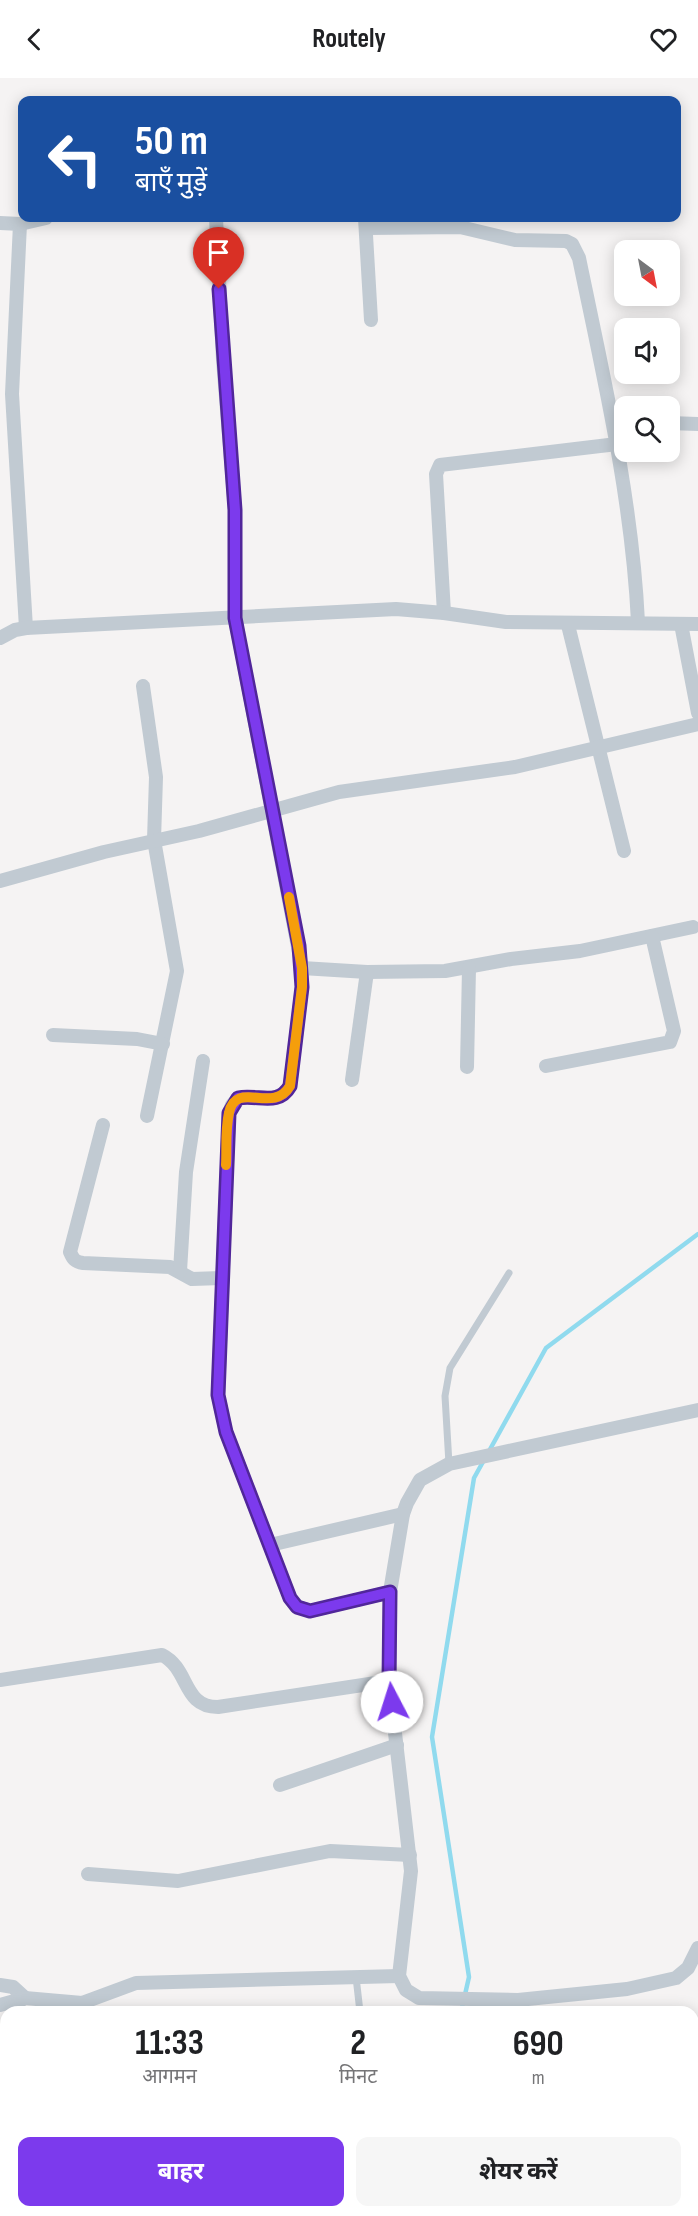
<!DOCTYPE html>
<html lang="hi">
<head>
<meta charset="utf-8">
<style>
	:root { --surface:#fff; --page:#f6f6f6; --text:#202124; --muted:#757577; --accent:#7c3aed }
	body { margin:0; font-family:"Sofia Sans Condensed","Noto Sans Devanagari",sans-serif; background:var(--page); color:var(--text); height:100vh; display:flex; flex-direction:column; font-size:22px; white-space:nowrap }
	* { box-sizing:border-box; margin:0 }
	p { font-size:20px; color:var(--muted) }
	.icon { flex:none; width:33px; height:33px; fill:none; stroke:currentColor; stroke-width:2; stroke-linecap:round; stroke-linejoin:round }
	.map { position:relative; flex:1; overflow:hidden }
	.side { position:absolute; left:0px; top:1928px; width:699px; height:212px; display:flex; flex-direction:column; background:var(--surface); border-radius:18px 18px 0 0; box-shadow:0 3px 15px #0003 }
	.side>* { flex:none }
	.top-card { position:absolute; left:18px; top:18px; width:663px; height:126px; border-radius:12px; box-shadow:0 3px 15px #0003; background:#1a4fa0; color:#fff; overflow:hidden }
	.needle { width:39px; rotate:148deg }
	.fabs { position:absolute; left:614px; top:162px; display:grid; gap:12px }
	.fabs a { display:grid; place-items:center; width:66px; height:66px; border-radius:12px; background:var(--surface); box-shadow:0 3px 15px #0003; font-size:30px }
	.pin { position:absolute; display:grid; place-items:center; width:51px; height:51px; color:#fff; margin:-62px -26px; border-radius:50% 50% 50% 0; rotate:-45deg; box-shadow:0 0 6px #0007 }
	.pin .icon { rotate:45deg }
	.me { position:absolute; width:66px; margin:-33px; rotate:355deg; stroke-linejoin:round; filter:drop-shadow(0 0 4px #0008) }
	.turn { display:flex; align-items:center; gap:21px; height:126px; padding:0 18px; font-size:27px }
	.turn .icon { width:78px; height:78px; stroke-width:2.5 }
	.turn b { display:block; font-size:42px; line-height:51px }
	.eta { display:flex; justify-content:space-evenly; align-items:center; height:102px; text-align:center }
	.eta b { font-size:36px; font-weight:700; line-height:42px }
	.button { display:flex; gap:12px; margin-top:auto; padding:12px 18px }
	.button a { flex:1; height:69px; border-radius:12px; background:var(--accent); color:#fff; font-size:24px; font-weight:700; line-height:69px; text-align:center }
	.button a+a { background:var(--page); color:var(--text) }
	header { display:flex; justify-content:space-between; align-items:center; height:78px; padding:0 18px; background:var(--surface); font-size:27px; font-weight:700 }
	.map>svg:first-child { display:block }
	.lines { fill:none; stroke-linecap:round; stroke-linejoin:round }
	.stream { stroke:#90daee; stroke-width:4.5 }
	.lane { stroke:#c1cad2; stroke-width:7 }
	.street { stroke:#c1cad2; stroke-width:14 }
	.route-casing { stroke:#51269a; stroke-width:15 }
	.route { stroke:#7c3aed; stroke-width:10 }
	.slow { stroke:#f59e0b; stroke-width:10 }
</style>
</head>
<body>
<header><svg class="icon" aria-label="back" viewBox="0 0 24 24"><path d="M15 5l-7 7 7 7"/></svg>Routely<svg class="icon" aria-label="heart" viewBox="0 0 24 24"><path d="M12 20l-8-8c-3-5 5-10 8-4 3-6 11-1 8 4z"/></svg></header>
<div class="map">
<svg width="698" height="2138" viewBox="0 0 698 2138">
	<rect width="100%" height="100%" fill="#f5f3f3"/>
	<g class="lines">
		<g class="stream">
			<path d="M 488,1375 L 546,1270 L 698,1156"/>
			<path d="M 461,1934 L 469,1899 L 432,1659 L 474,1400 L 484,1382"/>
			<path d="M 349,2138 L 355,2133"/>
		</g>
		<g class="lane">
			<path d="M 449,1386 L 445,1318 L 450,1290 L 509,1195"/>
			<path d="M 356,1899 L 360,1934"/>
			<path d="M 19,1934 L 25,1920"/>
			<path d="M 0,1967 L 6,1964"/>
			<path d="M 324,2138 L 330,2133"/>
		</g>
		<g class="street">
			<path d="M 216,140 L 223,282 L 235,432 L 235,540 L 302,890 L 302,909 L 290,1008 C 278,1028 258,1016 238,1020 L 232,1027 L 229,1035 L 218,1317 L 226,1354 L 290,1520 L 298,1529 L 310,1533 L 390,1514"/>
			<path d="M 365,140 L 371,242"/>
			<path d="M 0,145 L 20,146 L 46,140"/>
			<path d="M 20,146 L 12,316 L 26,550"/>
			<path d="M 367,150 L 460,149 L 515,162 L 566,163 L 572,166 L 579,180 C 604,301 632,420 638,544"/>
			<path d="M 669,345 L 698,346"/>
			<path d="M 444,535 L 436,396 L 440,387 L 617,366"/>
			<path d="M 681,546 L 698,635"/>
			<path d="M 568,547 L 624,773"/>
			<path d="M 0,560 L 15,552 L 26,550 L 396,531 L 444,535 L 506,544 L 698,546"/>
			<path d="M 143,608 L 156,699 L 154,762 L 177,893 L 147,1038"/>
			<path d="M 0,803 L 104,774 L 199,753 L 339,714 L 515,689 L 698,646"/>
			<path d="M 302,890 L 367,894 L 445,893 L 511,881 L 580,873 L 693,849"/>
			<path d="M 53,957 L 137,961 L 163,966"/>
			<path d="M 546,988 L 670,964 L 674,953 L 652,858"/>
			<path d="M 467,989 L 469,890"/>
			<path d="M 352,1002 L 367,894"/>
			<path d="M 103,1047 L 70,1174 C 73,1181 75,1184 83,1185 L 170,1189 L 192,1201 L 221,1200"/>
			<path d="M 180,1193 L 186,1094 L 203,983"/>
			<path d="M 698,1332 L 449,1386 L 420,1402 L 407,1425 L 403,1436 L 390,1514 L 389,1603 L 411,1793 L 399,1898 L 406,1912 L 419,1920 L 518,1922 L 627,1911 L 676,1900 L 688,1890 L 698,1870"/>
			<path d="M 270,1467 L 403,1436"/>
			<path d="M 0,1602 L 162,1577 C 190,1591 182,1629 218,1629 L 389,1603"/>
			<path d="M 280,1707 L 397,1667"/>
			<path d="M 88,1796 L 178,1803 L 330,1773 L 410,1777"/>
			<path d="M 0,1907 L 13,1909 L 25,1920"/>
			<path d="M 0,1927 L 25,1920 L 82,1925 L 136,1905 L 399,1898"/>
			<path d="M 437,2138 L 440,2133"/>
		</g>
	</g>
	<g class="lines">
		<defs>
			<path id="route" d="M 219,211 L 235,432 L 235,540 L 299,868 L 302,909 L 290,1008 C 278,1029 258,1016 238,1020 L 229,1035 L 218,1317 L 226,1354 L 290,1520 L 297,1529 L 310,1533 L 390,1514 L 389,1603 L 392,1624"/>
		</defs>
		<use href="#route" class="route-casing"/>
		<use href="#route" class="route"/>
		<path class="slow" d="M 226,1087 C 227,1071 225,1052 229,1035 C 236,1001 273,1037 290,1008 L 302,909 L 302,890 L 289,819"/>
	</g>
</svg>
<div class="fabs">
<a><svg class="needle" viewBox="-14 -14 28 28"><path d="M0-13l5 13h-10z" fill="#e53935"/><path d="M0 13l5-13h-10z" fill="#757577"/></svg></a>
<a><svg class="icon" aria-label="sound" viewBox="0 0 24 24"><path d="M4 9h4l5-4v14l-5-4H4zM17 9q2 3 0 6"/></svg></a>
<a><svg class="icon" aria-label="search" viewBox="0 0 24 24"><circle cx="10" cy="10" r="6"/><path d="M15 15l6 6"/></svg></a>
</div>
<div class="pin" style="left:219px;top:211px;background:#d93025"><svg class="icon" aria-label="arrive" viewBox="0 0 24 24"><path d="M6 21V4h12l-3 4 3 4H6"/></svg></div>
<svg class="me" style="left:392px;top:1624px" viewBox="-20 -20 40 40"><circle r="19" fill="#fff"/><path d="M0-13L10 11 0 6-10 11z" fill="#7c3aed"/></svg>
<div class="top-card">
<div class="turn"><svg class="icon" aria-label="left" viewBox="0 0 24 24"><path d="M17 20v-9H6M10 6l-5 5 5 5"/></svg><div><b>50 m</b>बाएँ मुड़ें</div></div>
</div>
<section class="side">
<div class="eta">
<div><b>11:33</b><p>आगमन</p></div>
<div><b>2</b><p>मिनट</p></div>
<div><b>690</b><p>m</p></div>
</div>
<div class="button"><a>बाहर</a><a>शेयर करें</a></div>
</section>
</div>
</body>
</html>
